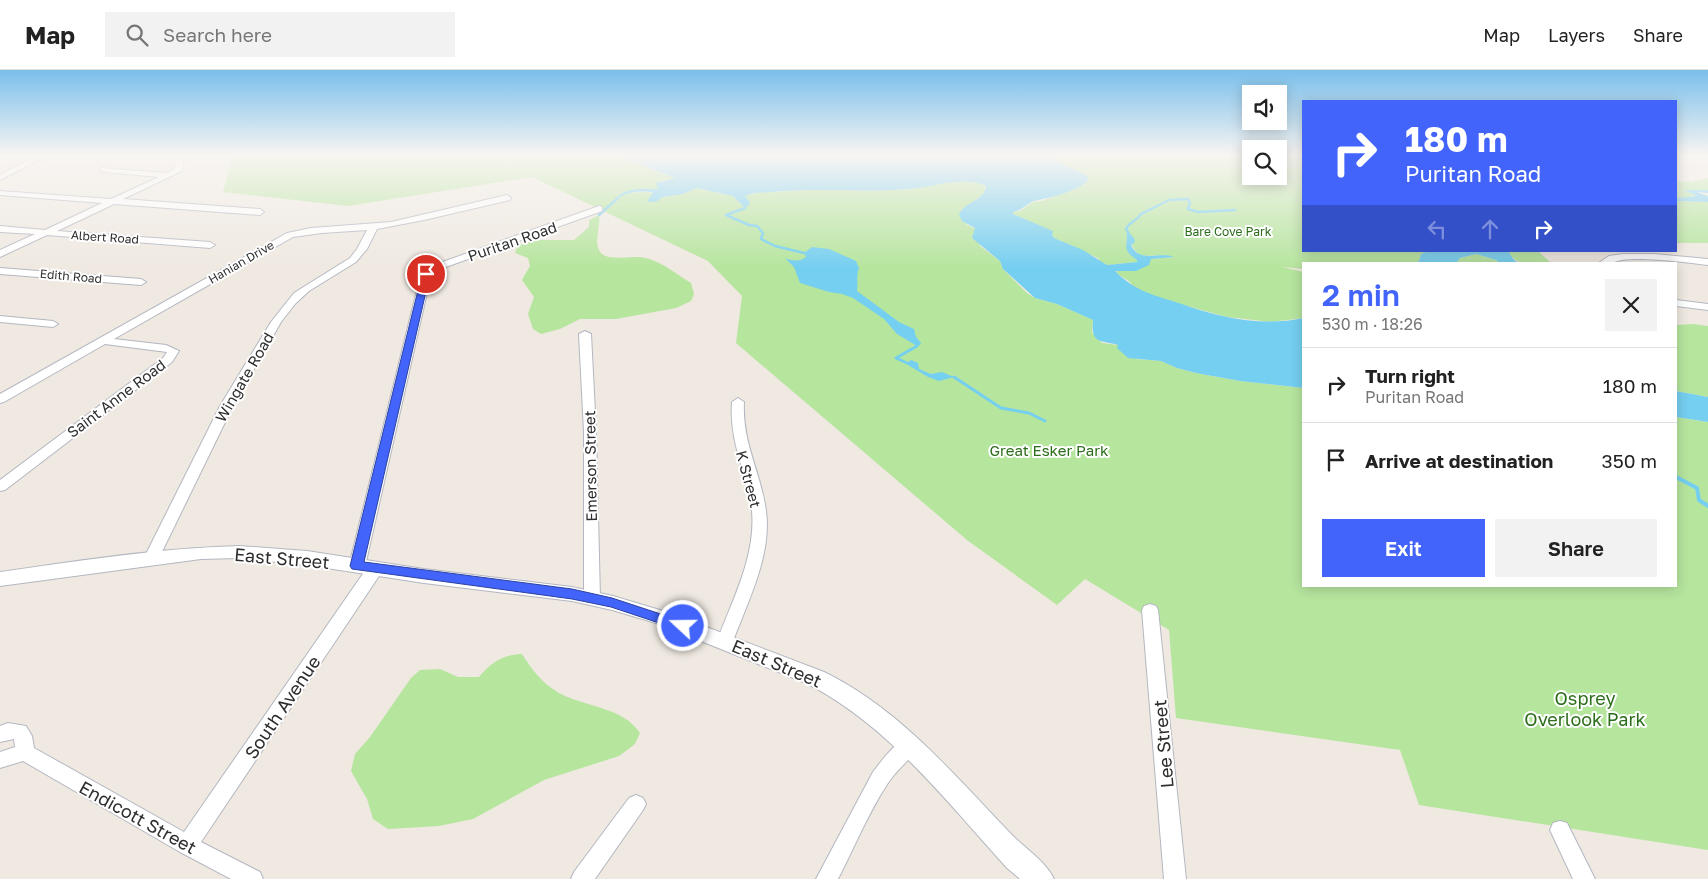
<!DOCTYPE html>
<html lang="en">
<head>
<meta charset="utf-8">
<style>
	:root { --surface:#fff; --page:#f2f2f2; --text:#222; --muted:#767676; --line:#e0e0e0; --accent:#4264fb }
	body { margin:0; font-family:"Golos Text",sans-serif; background:var(--page); color:var(--text); height:100vh; display:flex; flex-direction:column; font-size:19px; white-space:nowrap }
	* { box-sizing:border-box; margin:0 }
	p { font-size:16px; color:var(--muted) }
	.icon { flex:none; width:28px; height:28px; fill:none; stroke:currentColor; stroke-width:2; stroke-linecap:round; stroke-linejoin:round }
	.map { position:relative; flex:1; overflow:hidden }
	.sheet { position:absolute; left:1302px; top:192px; width:375px; height:325px; display:flex; flex-direction:column; background:var(--surface); border-radius:0px; box-shadow:0 2px 12px #0003 }
	.sheet>* { flex:none }
	.banner { position:absolute; left:1302px; top:30px; width:375px; height:152px; border-radius:0px; box-shadow:0 2px 12px #0003; background:#4264fb; color:#fff; overflow:hidden }
	.tools { position:absolute; left:1242px; top:15px; display:grid; gap:10px }
	.tools a { display:grid; place-items:center; width:45px; height:45px; border-radius:0px; background:var(--surface); box-shadow:0 2px 12px #0003; font-size:25px }
	.pin { position:absolute; display:grid; place-items:center; width:42px; height:42px; color:#fff; margin:-21px; border:2px solid #fff; border-radius:50%; box-shadow:0 1px 5px #0007 }
	.me { position:absolute; width:55px; margin:-28px; rotate:291deg; stroke-linejoin:round; filter:drop-shadow(0 0 4px #0008) }
	.turn { display:flex; align-items:center; gap:18px; height:105px; padding:0 20px; font-size:22px }
	.turn .icon { width:65px; height:65px; stroke-width:2.5 }
	.turn b { display:block; font-size:35px; line-height:42px }
	.lanes { display:flex; align-items:center; height:48px; padding:0 20px; background:#0003; justify-content:center; gap:25px; direction:ltr }
	.lanes .off { opacity:.35 }
	.round { display:grid; place-items:center; flex:none; width:52px; height:52px; border-radius:0px; background:var(--page) }
	.head { display:flex; align-items:center; justify-content:space-between; height:85px; padding:0 20px }
	h1 { font-size:30px; font-weight:600; line-height:38px; color:var(--accent) }
	.primary-button { display:flex; gap:10px; margin-top:auto; padding:10px 20px }
	.primary-button a { flex:1; height:58px; border-radius:0px; background:var(--accent); color:#fff; font-size:20px; font-weight:600; line-height:58px; text-align:center }
	.primary-button a+a { background:var(--page); color:var(--text) }
	ul { padding:0; list-style:none }
	li { display:flex; align-items:center; gap:15px; height:75px; padding:0 20px; border-top:1px solid var(--line) }
	li div { flex:1 }
	li b { display:block; font-size:19px }
	li em { font-style:normal }
	header { display:flex; align-items:center; gap:30px; box-sizing:border-box; height:70px; padding:0 25px; background:var(--surface); border-bottom:1px solid var(--line) }
	header strong { font-size:24px }
	nav { display:flex; gap:28px; margin-inline-start:auto; font-size:18px }
	.search { width:350px; height:45px; background:var(--page); display:flex; align-items:center; gap:12px; box-sizing:border-box; padding:0 18px; border-radius:0px; color:var(--muted); font-size:19px }
	.map>svg:first-child { display:block }
	.green { fill:#b6e59e }
	.water { fill:#75cff0 }
	.lines { fill:none; stroke-linecap:round; stroke-linejoin:round }
	.stream-far2 { stroke:#75cff0; stroke-width:2.5 }
	.stream-far1 { stroke:#75cff0; stroke-width:3 }
	.stream { stroke:#75cff0; stroke-width:4 }
	.minor-casing { stroke:#b4b7c1; stroke-width:2 }
	.tertiary-casing { stroke:#b4b7c1; stroke-width:2 }
	.minor { fill:#fff; fill-rule:evenodd }
	.tertiary { fill:#fff; fill-rule:evenodd }
	.route { fill:#4264fb; stroke:#2b41a3 }
	.labels { text-anchor:middle; dominant-baseline:central; stroke-width:4; stroke-linejoin:round; paint-order:stroke }
	.far-park-label { font-size:12px; fill:#2c6e1b; stroke:#fff }
	.far-street-label { font-size:12px; fill:#2e2e2e; stroke:#fff }
	.street-label { font-size:15px; fill:#2e2e2e; stroke:#fff }
	.park-label { font-size:15px; fill:#2c6e1b; stroke:#fff }
	.near-street-label { font-size:18px; fill:#2e2e2e; stroke:#fff }
	.near-park-label { font-size:18px; fill:#2c6e1b; stroke:#fff }
</style>
</head>
<body>
<header>
<strong>Map</strong>
<div class="search"><svg class="icon" aria-label="search" viewBox="0 0 24 24"><circle cx="10" cy="10" r="6"/><path d="M15 15l6 6"/></svg>Search here</div>
<nav><a>Map</a><a>Layers</a><a>Share</a></nav>
</header>
<div class="map">
<svg width="1708" height="809" viewBox="0 0 1708 809">
	<rect width="100%" height="100%" fill="#efe9e1"/>
	<g class="green">
		<path d="M 233,85 L 616,85 L 675,108 L 660,111 L 659,119 C 645,119 631,117 620,127 L 626,123 L 648,122 L 662,127 L 683,124 L 697,118 L 733,126 L 745,138 L 750,132 L 745,126 C 754,121 766,123 775,122 C 823,117 870,124 918,118 C 939,115 966,106 986,115 L 983,125 L 961,140 L 967,155 L 976,159 L 980,176 L 1000,191 L 1003,199 L 1027,223 L 1035,228 L 1057,234 L 1093,250 L 1092,262 L 1102,273 L 1118,275 L 1136,289 L 1161,291 L 1177,298 L 1196,303 L 1240,311 L 1304,318 L 1304,516 L 1676,516 L 1676,347 L 1708,352 L 1708,780 L 1419,735 L 1400,680 L 1176,648 L 1169,560 L 1085,509 L 1057,535 L 967,470 L 736,273 L 742,226 L 708,191 L 532,107 L 348,136 L 223,122 Z"/>
		<path d="M 1050,85 L 1251,85 L 1251,106 L 1279,106 L 1279,85 L 1304,85 L 1304,181 L 1428,181 L 1421,184 L 1419,191 L 1413,194 L 1304,194 L 1304,199 L 1282,197 L 1304,202 L 1304,248 L 1271,252 L 1227,247 L 1151,226 L 1133,217 L 1130,212 L 1115,202 C 1128,195 1138,208 1151,189 L 1173,187 C 1141,181 1139,198 1126,160 C 1131,176 1120,177 1137,190 L 1137,192 L 1107,195 L 1101,192 L 1098,188 L 1054,168 L 1040,156 L 1013,144 L 1013,142 L 1020,141 L 1033,132 L 1042,131 L 1084,115 L 1073,101 L 1057,92 Z"/>
		<path d="M 1708,108 L 1708,120 L 1684,120 L 1698,126 L 1676,128 L 1676,111 L 1690,112 Z"/>
		<path d="M 1676,131 L 1708,132 L 1708,173 L 1676,173 Z"/>
		<path d="M 599,145 C 601,156 594,170 599,180 C 604,192 628,186 639,187 C 660,189 674,203 691,213 L 694,224 L 691,231 L 676,238 L 616,249 L 580,249 L 560,259 L 541,264 L 533,259 L 528,244 L 534,227 L 522,210 L 530,196 L 528,188 L 515,183 L 518,175 L 537,170 L 574,170 L 589,157 L 589,150 Z"/>
		<path d="M 1508,181 L 1538,181 L 1552,194 C 1536,194 1516,198 1508,181 Z"/>
		<path d="M 1476,184 L 1496,190 L 1501,194 L 1457,192 L 1460,188 Z"/>
		<path d="M 1693,254 L 1708,256 L 1708,327 L 1676,321 L 1676,255 Z"/>
		<path d="M 522,584 C 532,600 542,613 559,623 C 585,637 623,637 640,663 L 635,674 L 619,686 L 544,710 L 473,749 L 439,756 L 388,759 L 373,749 L 367,729 L 351,701 L 355,684 L 370,667 L 411,608 L 420,600 L 440,599 L 458,607 L 479,607 C 492,592 502,585 522,584 Z"/>
	</g>
	<g class="water">
		<path d="M 616,85 L 1050,85 C 1062,97 1076,98 1088,107 L 1087,112 C 1073,123 1051,127 1034,131 C 1026,134 1023,140 1013,142 L 1013,144 L 1053,161 L 1052,165 L 1054,168 L 1083,180 L 1107,195 L 1137,192 L 1137,190 C 1119,178 1130,175 1126,159 L 1134,168 L 1135,172 L 1131,175 C 1139,194 1160,181 1174,187 L 1151,189 L 1149,195 L 1136,201 L 1115,201 C 1136,222 1154,225 1182,234 C 1221,248 1262,257 1304,248 L 1304,318 L 1240,311 L 1196,303 L 1177,298 L 1161,291 L 1128,288 L 1117,278 L 1118,275 C 1099,270 1091,274 1093,250 L 1057,234 L 1035,228 L 1003,199 L 1000,191 L 972,168 L 975,158 L 962,151 L 959,145 C 964,131 984,132 986,116 C 967,106 938,115 918,118 C 869,124 821,117 772,122 C 763,123 753,122 745,126 L 750,132 L 748,136 L 745,138 L 733,126 L 697,118 L 683,124 L 662,127 C 658,132 654,133 647,131 L 653,123 C 642,120 628,122 618,128 L 617,127 C 628,117 645,119 658,119 L 656,113 L 675,108 Z"/>
		<path d="M 1684,120 L 1708,120 L 1708,123 L 1696,122 L 1708,126 L 1708,132 L 1676,131 L 1676,128 L 1697,126 Z"/>
		<path d="M 812,177 L 829,179 L 856,191 L 859,198 C 856,205 858,213 857,221 L 899,252 L 914,259 L 916,267 L 921,273 L 920,275 L 917,276 L 897,264 L 884,249 L 853,228 L 842,224 L 829,222 L 800,213 L 794,197 L 785,188 C 791,191 800,192 806,187 L 804,183 Z"/>
		<path d="M 1428,181 L 1508,181 L 1514,190 L 1521,194 L 1501,194 L 1496,190 L 1476,184 L 1460,188 L 1457,192 L 1460,194 L 1413,194 L 1419,191 L 1421,184 Z"/>
		<path d="M 911,290 L 918,293 L 919,299 L 931,304 L 942,302 L 954,307 L 939,311 L 928,307 L 908,295 L 907,293 Z"/>
		<path d="M 1676,321 L 1708,327 L 1708,352 L 1676,347 Z"/>
	</g>
	<g class="lines">
		<g class="stream-far2">
			<path d="M 745,138 L 726,145 L 749,155 L 757,156 L 763,163 L 761,169 L 775,176 L 804,183"/>
			<path d="M 599,145 L 618,128"/>
			<path d="M 1128,162 L 1126,159 C 1130,151 1137,151 1141,144 L 1169,130 L 1188,129 L 1190,133 L 1188,139 L 1198,142 L 1235,140"/>
		</g>
		<g class="stream-far1">
			<path d="M 907,293 L 896,288 L 917,276"/>
			<path d="M 954,307 L 1001,338 L 1029,343 L 1045,351"/>
		</g>
		<path class="stream" d="M 1676,407 L 1697,418 L 1699,430 L 1708,436"/>
		<defs>
			<g id="minor">
				<path d="M 38,85 L 48,85 L 0,110 L 0,105 Z"/>
				<path d="M 176,85 L 184,85 L 182,101 L 123,129 L 260,139 L 264,142 L 260,145 L 114,134 L 57,161 L 210,172 L 215,175 L 210,178 L 47,165 L 0,187 L 0,180 L 35,164 L 0,162 L 0,156 L 45,160 L 102,133 L 0,125 L 0,121 L 111,129 L 159,107 L 104,102 L 101,102 L 101,98 L 167,103 L 175,98 Z"/>
				<path d="M 507,125 L 511,128 L 510,130 L 424,150 L 377,159 L 367,179 L 356,192 L 309,221 L 295,234 L 281,252 L 233,336 L 157,492 L 152,493 L 147,492 L 144,488 L 220,336 L 271,252 L 294,223 L 350,188 L 357,179 L 367,160 L 322,163 L 293,167 L 114,269 L 166,275 L 179,281 L 172,292 L 5,420 L 0,421 L 0,410 L 163,288 L 167,282 L 105,274 L 4,332 L 0,333 L 0,324 L 287,163 L 311,158 L 391,152 Z"/>
				<path d="M 599,136 L 602,137 L 602,141 L 443,198 L 431,205 L 365,496 L 362,500 L 357,501 L 352,500 L 349,496 L 421,204 L 437,194 Z"/>
				<path d="M 1623,184 L 1654,184 L 1708,189 L 1708,195 C 1691,193 1621,183 1612,194 L 1601,194 L 1600,192 L 1609,186 Z"/>
				<path d="M 0,198 L 141,209 L 146,212 L 141,215 L 0,204 Z"/>
				<path d="M 1676,230 L 1708,234 L 1708,240 L 1676,236 Z"/>
				<path d="M 0,246 L 53,251 L 58,254 L 53,257 L 0,252 Z"/>
				<path d="M 585,261 L 591,264 L 596,362 L 600,528 L 598,532 L 592,534 L 586,532 L 584,528 L 584,362 L 579,264 Z"/>
				<path d="M 738,328 L 744,332 C 742,374 761,402 766,441 C 772,485 748,531 733,571 L 731,575 L 725,577 L 719,575 L 717,571 C 732,531 756,486 752,441 C 747,402 729,374 732,332 Z"/>
				<path d="M 375,494 L 381,495 L 383,499 L 381,503 L 201,772 L 260,802 L 263,809 L 231,809 L 180,782 L 23,691 L 0,698 L 0,682 L 15,677 L 14,669 L 0,672 L 0,656 L 8,653 L 26,656 L 32,666 L 34,678 L 184,762 L 369,495 Z"/>
				<path d="M 1150,534 L 1156,536 L 1158,540 L 1186,809 L 1164,809 L 1142,540 L 1144,536 Z"/>
				<path d="M 910,667 L 917,669 L 919,675 C 912,689 897,699 888,713 C 868,743 854,778 838,809 L 816,809 L 873,702 C 883,689 894,673 910,667 Z"/>
				<path d="M 636,725 L 643,728 L 646,734 L 643,740 L 595,809 L 571,809 L 574,802 L 629,728 Z"/>
				<path d="M 1560,751 L 1567,753 L 1595,809 L 1573,809 L 1550,760 L 1553,753 Z"/>
			</g>
			<path id="tertiary" d="M 239,476 L 307,481 L 424,499 L 572,517 L 613,526 L 670,543 L 824,602 C 900,639 955,706 1012,765 C 1026,779 1046,792 1054,809 L 1020,809 L 1007,798 C 947,732 889,656 808,614 L 656,553 L 612,540 L 572,531 L 424,513 L 307,495 L 239,488 L 201,489 L 0,516 L 0,502 C 79,491 159,478 239,476 Z"/>
		</defs>
		<use href="#minor" class="minor-casing"/>
		<use href="#tertiary" class="tertiary-casing"/>
		<use href="#minor" class="minor"/>
		<use href="#tertiary" class="tertiary"/>
	</g>
	<linearGradient id="sky" x2="0" y2="1"><stop stop-color="#7abfeb"/><stop offset="0.43" stop-color="#f8f5f2"/><stop offset="1" stop-color="#f8f5f2" stop-opacity="0"/></linearGradient>
	<rect width="1708" height="198" fill="url(#sky)"/>
	<path class="route" d="M 426,202 L 430,204 L 364,492 L 572,519 L 612,528 L 688,553 L 690,556 L 688,560 L 683,561 L 611,537 L 572,529 L 352,499 L 350,496 L 422,204 Z"/>
	<g class="labels">
		<g class="far-park-label">
			<text x="1228" y="161">Bare Cove Park</text>
		</g>
		<g class="far-street-label">
			<text transform="translate(105 167) rotate(4)">Albert Road</text>
			<text transform="translate(241 192) rotate(-30)">Hanian Drive</text>
			<text transform="translate(71 206) rotate(5)">Edith Road</text>
		</g>
		<g class="street-label">
			<text transform="translate(512 171) rotate(-19)">Puritan Road</text>
			<text transform="translate(244 307) rotate(-60)">Wingate Road</text>
			<text transform="translate(116 328) rotate(-37)">Saint Anne Road</text>
			<text transform="translate(590 396) rotate(-91)">Emerson Street</text>
			<text transform="translate(749 409) rotate(75)">K Street</text>
		</g>
		<g class="park-label">
			<text x="1049" y="380">Great Esker Park</text>
		</g>
		<g class="near-street-label">
			<text transform="translate(282 488) rotate(5)">East Street</text>
			<text transform="translate(777 593) rotate(23)">East Street</text>
			<text transform="translate(282 637) rotate(-56)">South Avenue</text>
			<text transform="translate(1163 674) rotate(-95)">Lee Street</text>
			<text transform="translate(138 747) rotate(29)">Endicott Street</text>
		</g>
		<g class="near-park-label">
			<text x="1585" y="628">Osprey<tspan x="1585" dy="21">Overlook Park</tspan></text>
		</g>
	</g>
</svg>
<div class="tools">
<a><svg class="icon" aria-label="sound" viewBox="0 0 24 24"><path d="M4 9h4l5-4v14l-5-4H4zM17 9q2 3 0 6"/></svg></a>
<a><svg class="icon" aria-label="search" viewBox="0 0 24 24"><circle cx="10" cy="10" r="6"/><path d="M15 15l6 6"/></svg></a>
</div>
<div class="pin" style="left:426px;top:204px;background:#d93025"><svg class="icon" aria-label="arrive" viewBox="0 0 24 24"><path d="M6 21V4h12l-3 4 3 4H6"/></svg></div>
<svg class="me" style="left:683px;top:556px" viewBox="-20 -20 40 40"><circle r="17" fill="#4264fb" stroke="#fff" stroke-width="3"/><path d="M0-11L8 9 0 5-8 9z" fill="#fff"/></svg>
<div class="banner">
<div class="turn"><svg class="icon" aria-label="right" viewBox="0 0 24 24"><path d="M7 20v-9h11M14 6l5 5-5 5"/></svg><div><b>180 m</b>Puritan Road</div></div>
<div class="lanes"><svg class="icon off" aria-label="left" viewBox="0 0 24 24"><path d="M17 20v-9H6M10 6l-5 5 5 5"/></svg><svg class="icon off" aria-label="ahead" viewBox="0 0 24 24"><path d="M12 20V5M6 11l6-6 6 6"/></svg><svg class="icon" aria-label="right" viewBox="0 0 24 24"><path d="M7 20v-9h11M14 6l5 5-5 5"/></svg></div>
</div>
<section class="sheet">
<div class="head"><div><h1>2 min</h1><p>530 m · 18:26</p></div><a class="round"><svg class="icon" aria-label="close" viewBox="0 0 24 24"><path d="M6 6l12 12M18 6L6 18"/></svg></a></div>
<ul>
<li><svg class="icon" aria-label="right" viewBox="0 0 24 24"><path d="M7 20v-9h11M14 6l5 5-5 5"/></svg><div><b>Turn right</b><p>Puritan Road</p></div><em>180 m</em></li>
<li><svg class="icon" aria-label="arrive" viewBox="0 0 24 24"><path d="M6 21V4h12l-3 4 3 4H6"/></svg><div><b>Arrive at destination</b></div><em>350 m</em></li>
</ul>
<div class="primary-button"><a>Exit</a><a>Share</a></div>
</section>
</div>
</body>
</html>
